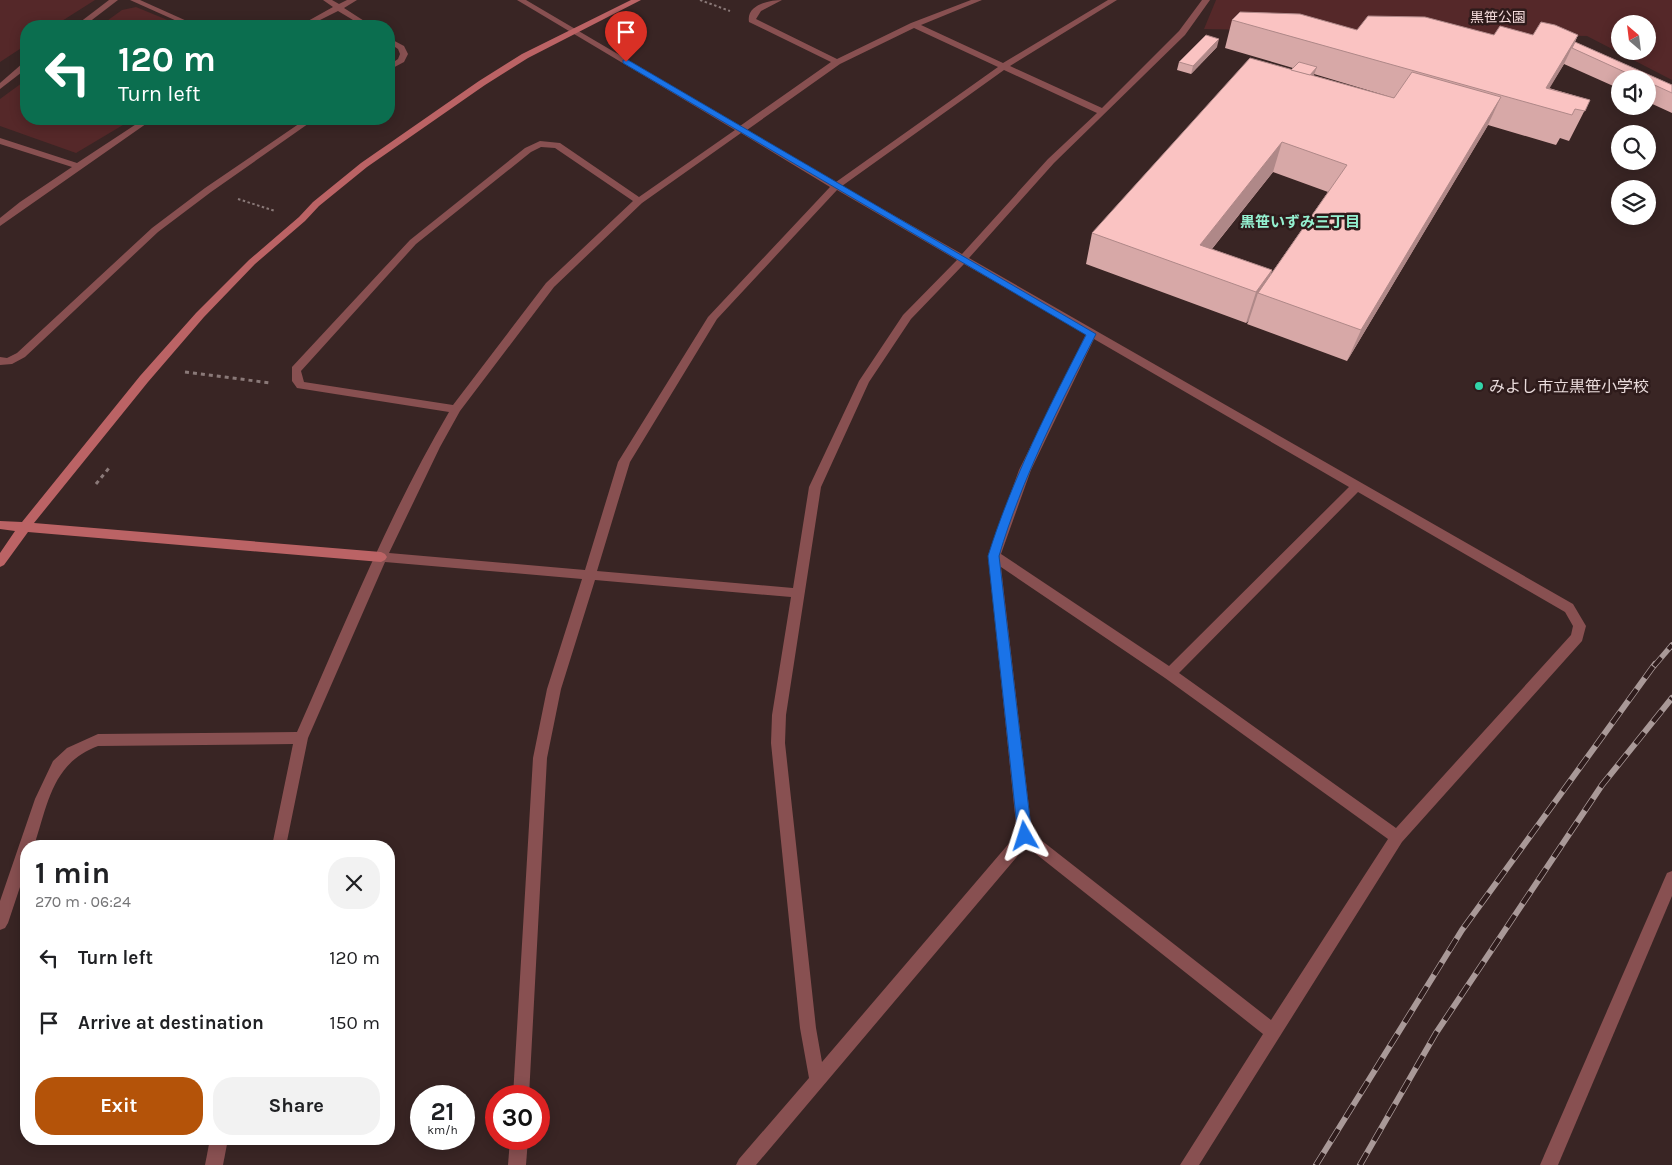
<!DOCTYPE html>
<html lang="en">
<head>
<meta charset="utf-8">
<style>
	:root { --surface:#fff; --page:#f2f2f2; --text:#202124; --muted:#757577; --accent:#b45309 }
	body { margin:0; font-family:Karla,"Noto Sans JP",sans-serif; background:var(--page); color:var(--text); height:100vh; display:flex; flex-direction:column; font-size:19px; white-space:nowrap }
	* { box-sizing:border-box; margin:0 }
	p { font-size:16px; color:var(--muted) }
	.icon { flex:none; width:28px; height:28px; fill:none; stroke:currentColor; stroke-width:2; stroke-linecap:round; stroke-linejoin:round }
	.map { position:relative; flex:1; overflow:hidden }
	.panel { position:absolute; left:20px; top:840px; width:375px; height:305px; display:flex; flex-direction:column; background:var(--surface); border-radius:20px; box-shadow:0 2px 12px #0003 }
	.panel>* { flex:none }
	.top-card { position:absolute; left:20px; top:20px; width:375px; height:105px; border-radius:20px; box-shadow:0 2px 12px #0003; background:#0b6e4f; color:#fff; overflow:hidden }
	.needle { width:32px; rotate:332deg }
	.fabs { position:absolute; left:1611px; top:15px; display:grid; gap:10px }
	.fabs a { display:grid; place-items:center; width:45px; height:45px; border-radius:50%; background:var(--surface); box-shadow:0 2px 12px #0003; font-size:25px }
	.speed { position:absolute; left:410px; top:1085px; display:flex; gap:10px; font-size:25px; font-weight:700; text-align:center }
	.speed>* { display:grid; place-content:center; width:65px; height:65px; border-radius:50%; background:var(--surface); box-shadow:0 2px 12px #0003; line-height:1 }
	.speed small { font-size:12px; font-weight:400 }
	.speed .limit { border:8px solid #d22; background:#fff; color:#111 }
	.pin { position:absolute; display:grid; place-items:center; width:42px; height:42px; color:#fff; margin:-51px -21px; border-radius:50% 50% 50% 0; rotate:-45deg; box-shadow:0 0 5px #0007 }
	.pin .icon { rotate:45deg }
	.me { position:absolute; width:55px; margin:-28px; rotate:354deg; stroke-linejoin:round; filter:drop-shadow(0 0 4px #0008) }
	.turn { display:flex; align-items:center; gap:18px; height:105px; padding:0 15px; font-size:22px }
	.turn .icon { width:65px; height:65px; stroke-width:2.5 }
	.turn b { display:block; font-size:35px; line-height:42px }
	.round { display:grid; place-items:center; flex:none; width:52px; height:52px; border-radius:20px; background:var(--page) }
	.head { display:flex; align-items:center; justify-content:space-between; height:85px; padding:0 15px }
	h1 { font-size:30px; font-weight:700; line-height:38px }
	.button { display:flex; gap:10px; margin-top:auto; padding:10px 15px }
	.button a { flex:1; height:58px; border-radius:20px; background:var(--accent); color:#fff; font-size:20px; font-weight:700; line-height:58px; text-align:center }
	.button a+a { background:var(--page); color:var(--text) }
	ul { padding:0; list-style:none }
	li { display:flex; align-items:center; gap:15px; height:65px; padding:0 15px }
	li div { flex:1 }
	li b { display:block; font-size:19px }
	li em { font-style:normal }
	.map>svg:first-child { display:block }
	.green { fill:#552829; fill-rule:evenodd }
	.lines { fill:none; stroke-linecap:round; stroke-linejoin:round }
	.path-far1 { stroke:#8a7978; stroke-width:2; stroke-dasharray:2.5 2.5; stroke-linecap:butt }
	.path { stroke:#8a7978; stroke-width:3; stroke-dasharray:4 4; stroke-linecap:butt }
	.street { fill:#885051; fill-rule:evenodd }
	.secondary { fill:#bb6365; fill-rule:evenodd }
	.rail-far1-casing { stroke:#a99998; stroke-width:5.5 }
	.rail-casing { stroke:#a99998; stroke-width:6 }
	.rail-far1 { stroke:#2e1b1b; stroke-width:4; stroke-dasharray:11; stroke-linecap:butt }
	.rail { stroke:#2e1b1b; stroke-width:4.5; stroke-dasharray:14; stroke-linecap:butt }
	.wall { fill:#d7a8a7; fill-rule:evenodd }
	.shaded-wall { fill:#af8888 }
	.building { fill:#fac3c2; stroke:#af8888 }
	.route { fill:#1a73e8; stroke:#114b97 }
	.poi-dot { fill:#32d4a9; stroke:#2e1b1b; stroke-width:2 }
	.labels { text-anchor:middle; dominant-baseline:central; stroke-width:5; stroke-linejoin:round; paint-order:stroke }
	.far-park-label { font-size:14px; fill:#f1d8d8; stroke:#2e1b1b }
	.far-neighbourhood-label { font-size:15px; font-weight:bold; fill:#94f0d0; stroke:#2e1b1b }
	.poi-label { font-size:16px; fill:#e9dbdb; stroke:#2e1b1b; text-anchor:start }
</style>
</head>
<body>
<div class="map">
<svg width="1672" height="1165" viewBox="0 0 1672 1165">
	<rect width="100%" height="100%" fill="#392524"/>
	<g class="green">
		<path d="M 0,0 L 95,0 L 54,26 L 26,26 L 26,45 L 0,62 Z"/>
		<path d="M 1216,0 L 1672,0 L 1672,80 L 1587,36 L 1204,29 ZM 1620,24 L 1648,24 L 1648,51 L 1620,51 Z"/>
		<path d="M 136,7 L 182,26 L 100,26 L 122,10 Z"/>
		<path d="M 26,80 L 26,119 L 133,119 L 76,153 L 0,126 L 0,99 Z"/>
	</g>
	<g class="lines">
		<g class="path-far1">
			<path d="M 700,0 L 730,11"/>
			<path d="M 238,199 L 275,211"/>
		</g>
		<g class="path">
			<path d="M 185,372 L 271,383"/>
			<path d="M 96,484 L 109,468"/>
		</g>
		<g class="street">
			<path d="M 109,0 L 118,0 L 84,26 L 75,26 Z"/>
			<path d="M 130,0 L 140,0 L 198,26 L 188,26 Z"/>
			<path d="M 323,0 L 332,0 L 339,4 L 347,0 L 357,0 L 344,8 L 372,26 L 363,26 L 338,11 L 308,26 L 299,26 L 333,7 Z"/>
			<path d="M 517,0 L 526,0 L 740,126 L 831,62 L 749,22 C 746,5 769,0 782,0 L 761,11 L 756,19 L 837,59 L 911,23 L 971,0 L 982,0 L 921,25 L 1003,63 L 1108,0 L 1117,0 L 1010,66 L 1102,108 L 1179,31 L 1202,0 L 1210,0 L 1185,35 L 1054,163 L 969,258 L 1573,604 L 1586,626 L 1582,641 L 1402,842 L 1199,1165 L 1180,1165 L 1263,1034 L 1026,846 L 756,1165 L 736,1165 L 739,1159 L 809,1078 L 800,1028 L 771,743 L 772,715 L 791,597 L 595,580 L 561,689 L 547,758 L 529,1096 L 513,1096 L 533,758 L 547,689 L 582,579 L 385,562 L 308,738 L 286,846 L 272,846 L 293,744 L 98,746 C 52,763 48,804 34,846 L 26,846 L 26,869 L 8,923 L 5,928 L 0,930 L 0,901 L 35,799 L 53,761 L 67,748 L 98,734 L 297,732 C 345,624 389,514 449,412 L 297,388 L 292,381 L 292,367 L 410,240 L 525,148 L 540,141 L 560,143 L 639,197 L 735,130 ZM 914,28 L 998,67 L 836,182 L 747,130 L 840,64 ZM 1004,70 L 1097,113 L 1048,159 L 962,254 L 842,186 ZM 741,133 L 830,187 L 708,317 L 618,462 L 585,570 L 389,553 L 440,447 L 460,411 L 554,287 L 642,203 ZM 541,147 L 555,148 L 633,201 L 546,283 L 453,405 L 304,382 L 301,371 L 416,244 L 531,152 ZM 837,190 L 957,260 L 903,315 L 859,381 L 809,487 L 793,588 L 597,571 L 630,462 L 717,319 ZM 964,264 L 1086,334 L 1019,470 L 988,556 L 1017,834 L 822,1062 L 816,1028 L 785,743 L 786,715 L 821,487 L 869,382 L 911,319 ZM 1094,339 L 1349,487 L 1169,666 L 1001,554 L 1031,470 ZM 1358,492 L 1565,612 L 1573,626 L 1571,635 L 1396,828 L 1179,673 ZM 1001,567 L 1165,678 L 1388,839 L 1271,1020 L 1032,833 Z"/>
			<path d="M 389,38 L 404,46 L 408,54 L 404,62 L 389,70 L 389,65 L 398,59 L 400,54 L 398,49 L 389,43 Z"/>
			<path d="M 23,63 L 26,63 L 26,69 L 0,89 L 0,83 Z"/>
			<path d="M 144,119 L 153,119 L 0,226 L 0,218 L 20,202 L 72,167 L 0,144 L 0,138 L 77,163 Z"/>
			<path d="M 306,119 L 315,119 L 211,192 L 158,232 L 25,357 L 12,364 L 0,365 L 0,357 L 7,358 L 17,353 L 152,228 L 205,188 Z"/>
			<path d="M 1672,871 L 1672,896 L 1558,1165 L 1540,1165 L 1667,873 Z"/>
			<path d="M 210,1139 L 228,1139 L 223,1165 L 205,1165 Z"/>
			<path d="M 510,1139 L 528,1139 L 526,1165 L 508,1165 Z"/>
		</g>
		<path class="secondary" d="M 631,0 L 641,0 L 528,58 L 485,85 L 367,167 L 319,206 L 305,221 L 255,264 L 204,317 L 148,382 L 34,523 L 381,552 L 385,554 L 387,557 L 385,560 L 381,562 L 28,532 L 4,565 L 0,567 L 0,553 L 15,531 L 0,529 L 0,521 L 22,522 L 140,376 L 196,313 L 249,260 L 299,217 L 313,202 L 361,163 L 479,81 L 522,54 Z"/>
		<defs>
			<path id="rail-far1" d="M 1654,666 L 1672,645"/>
			<g id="rail">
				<path d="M 1316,1165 L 1462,930 L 1655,664"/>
				<path d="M 1360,1165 L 1436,1033 L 1602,785 L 1672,698"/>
			</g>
		</defs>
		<use href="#rail-far1" class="rail-far1-casing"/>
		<use href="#rail" class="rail-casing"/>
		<use href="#rail-far1" class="rail-far1"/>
		<use href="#rail" class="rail"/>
	</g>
	<g class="wall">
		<path d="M 1232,20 L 1357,30 L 1494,35 L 1578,35 L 1575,42 L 1672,85 L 1672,113 L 1648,102 L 1648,79 L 1620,79 L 1620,89 L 1564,64 L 1549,88 L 1590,100 L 1569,141 L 1560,138 L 1556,145 L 1488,125 L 1347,361 L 1247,324 L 1249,320 L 1246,323 L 1086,264 L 1092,233 L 1293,68 L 1225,48 ZM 1314,74 L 1394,98 L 1313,76 ZM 1273,172 L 1328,192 L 1271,274 L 1272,270 L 1212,249 Z"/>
		<path d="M 1217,47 L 1191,74 L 1177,70 L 1179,62 Z"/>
	</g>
	<g class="shaded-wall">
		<path d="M 1578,35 L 1564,64 L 1539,106 L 1546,88 Z"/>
		<path d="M 1219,39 L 1217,47 L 1191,74 L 1193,66 Z"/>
		<path d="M 1317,67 L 1314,75 L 1291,101 L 1294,93 Z"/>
		<path d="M 1501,97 L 1487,127 L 1347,361 L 1361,330 Z"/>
		<path d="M 1282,142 L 1273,172 L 1195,270 L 1200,245 Z"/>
		<path d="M 1272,270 L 1264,295 L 1258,293 L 1249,320 L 1246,323 L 1256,292 Z"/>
	</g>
	<g class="building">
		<path d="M 1240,12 L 1300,14 L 1357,30 L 1368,16 L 1425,17 L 1494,35 L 1500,26 L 1533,35 L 1541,22 L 1555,25 L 1578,35 L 1546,88 L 1590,100 L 1585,111 L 1575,109 L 1572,115 L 1232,20 Z"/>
		<path d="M 1206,35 L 1219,39 L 1193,66 L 1179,62 Z"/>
		<path d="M 1575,42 L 1672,85 L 1672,93 L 1648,82 L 1648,79 L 1640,79 L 1572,48 Z"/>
		<path d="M 1250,58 L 1394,98 L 1412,72 L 1501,97 L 1361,330 L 1258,293 L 1347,165 L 1282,142 L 1200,245 L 1272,270 L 1256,292 L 1092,233 Z"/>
		<path d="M 1299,62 L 1317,67 L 1310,75 L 1291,70 Z"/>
	</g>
	<path class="route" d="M 623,60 L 628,60 L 1096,334 C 1059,406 1022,478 999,556 L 1032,836 L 1030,841 L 1025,842 L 1020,841 L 1018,836 L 988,556 C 1012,479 1049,407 1086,335 L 623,63 Z"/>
	<circle class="poi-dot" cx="1479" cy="386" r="5"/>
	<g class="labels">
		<g class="far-park-label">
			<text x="1498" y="17">黒笹公園</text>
		</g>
		<g class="far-neighbourhood-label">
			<text x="1300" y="222">黒笹いずみ三丁目</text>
		</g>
		<g class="poi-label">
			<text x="1489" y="386">みよし市立黒笹小学校</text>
		</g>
	</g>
</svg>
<div class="fabs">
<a><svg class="needle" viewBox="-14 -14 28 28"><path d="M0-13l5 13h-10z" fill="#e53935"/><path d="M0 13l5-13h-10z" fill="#757577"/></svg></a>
<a><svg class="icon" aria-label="sound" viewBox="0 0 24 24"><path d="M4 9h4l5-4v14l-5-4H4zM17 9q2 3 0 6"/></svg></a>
<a><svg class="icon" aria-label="search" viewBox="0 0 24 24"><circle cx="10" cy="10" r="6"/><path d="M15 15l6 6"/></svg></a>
<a><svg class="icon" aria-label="layers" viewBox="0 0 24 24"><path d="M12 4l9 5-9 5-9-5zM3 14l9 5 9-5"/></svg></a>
</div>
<div class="speed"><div>21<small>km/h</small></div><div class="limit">30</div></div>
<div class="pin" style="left:626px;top:62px;background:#d93025"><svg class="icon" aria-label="arrive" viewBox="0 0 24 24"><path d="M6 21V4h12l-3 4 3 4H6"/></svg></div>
<svg class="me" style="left:1025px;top:836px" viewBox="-20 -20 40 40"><path d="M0-17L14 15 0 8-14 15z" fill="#1a73e8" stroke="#fff" stroke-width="4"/></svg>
<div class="top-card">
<div class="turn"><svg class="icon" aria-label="left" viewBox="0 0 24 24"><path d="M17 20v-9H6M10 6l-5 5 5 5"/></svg><div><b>120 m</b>Turn left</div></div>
</div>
<section class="panel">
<div class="head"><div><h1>1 min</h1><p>270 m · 06:24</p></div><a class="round"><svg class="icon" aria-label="close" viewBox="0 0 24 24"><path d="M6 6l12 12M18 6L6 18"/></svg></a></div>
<ul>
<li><svg class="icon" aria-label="left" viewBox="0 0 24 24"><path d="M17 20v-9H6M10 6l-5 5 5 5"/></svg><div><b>Turn left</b></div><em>120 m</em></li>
<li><svg class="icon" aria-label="arrive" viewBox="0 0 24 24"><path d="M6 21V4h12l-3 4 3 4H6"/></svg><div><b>Arrive at destination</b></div><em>150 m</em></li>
</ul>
<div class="button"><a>Exit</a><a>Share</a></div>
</section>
</div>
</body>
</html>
